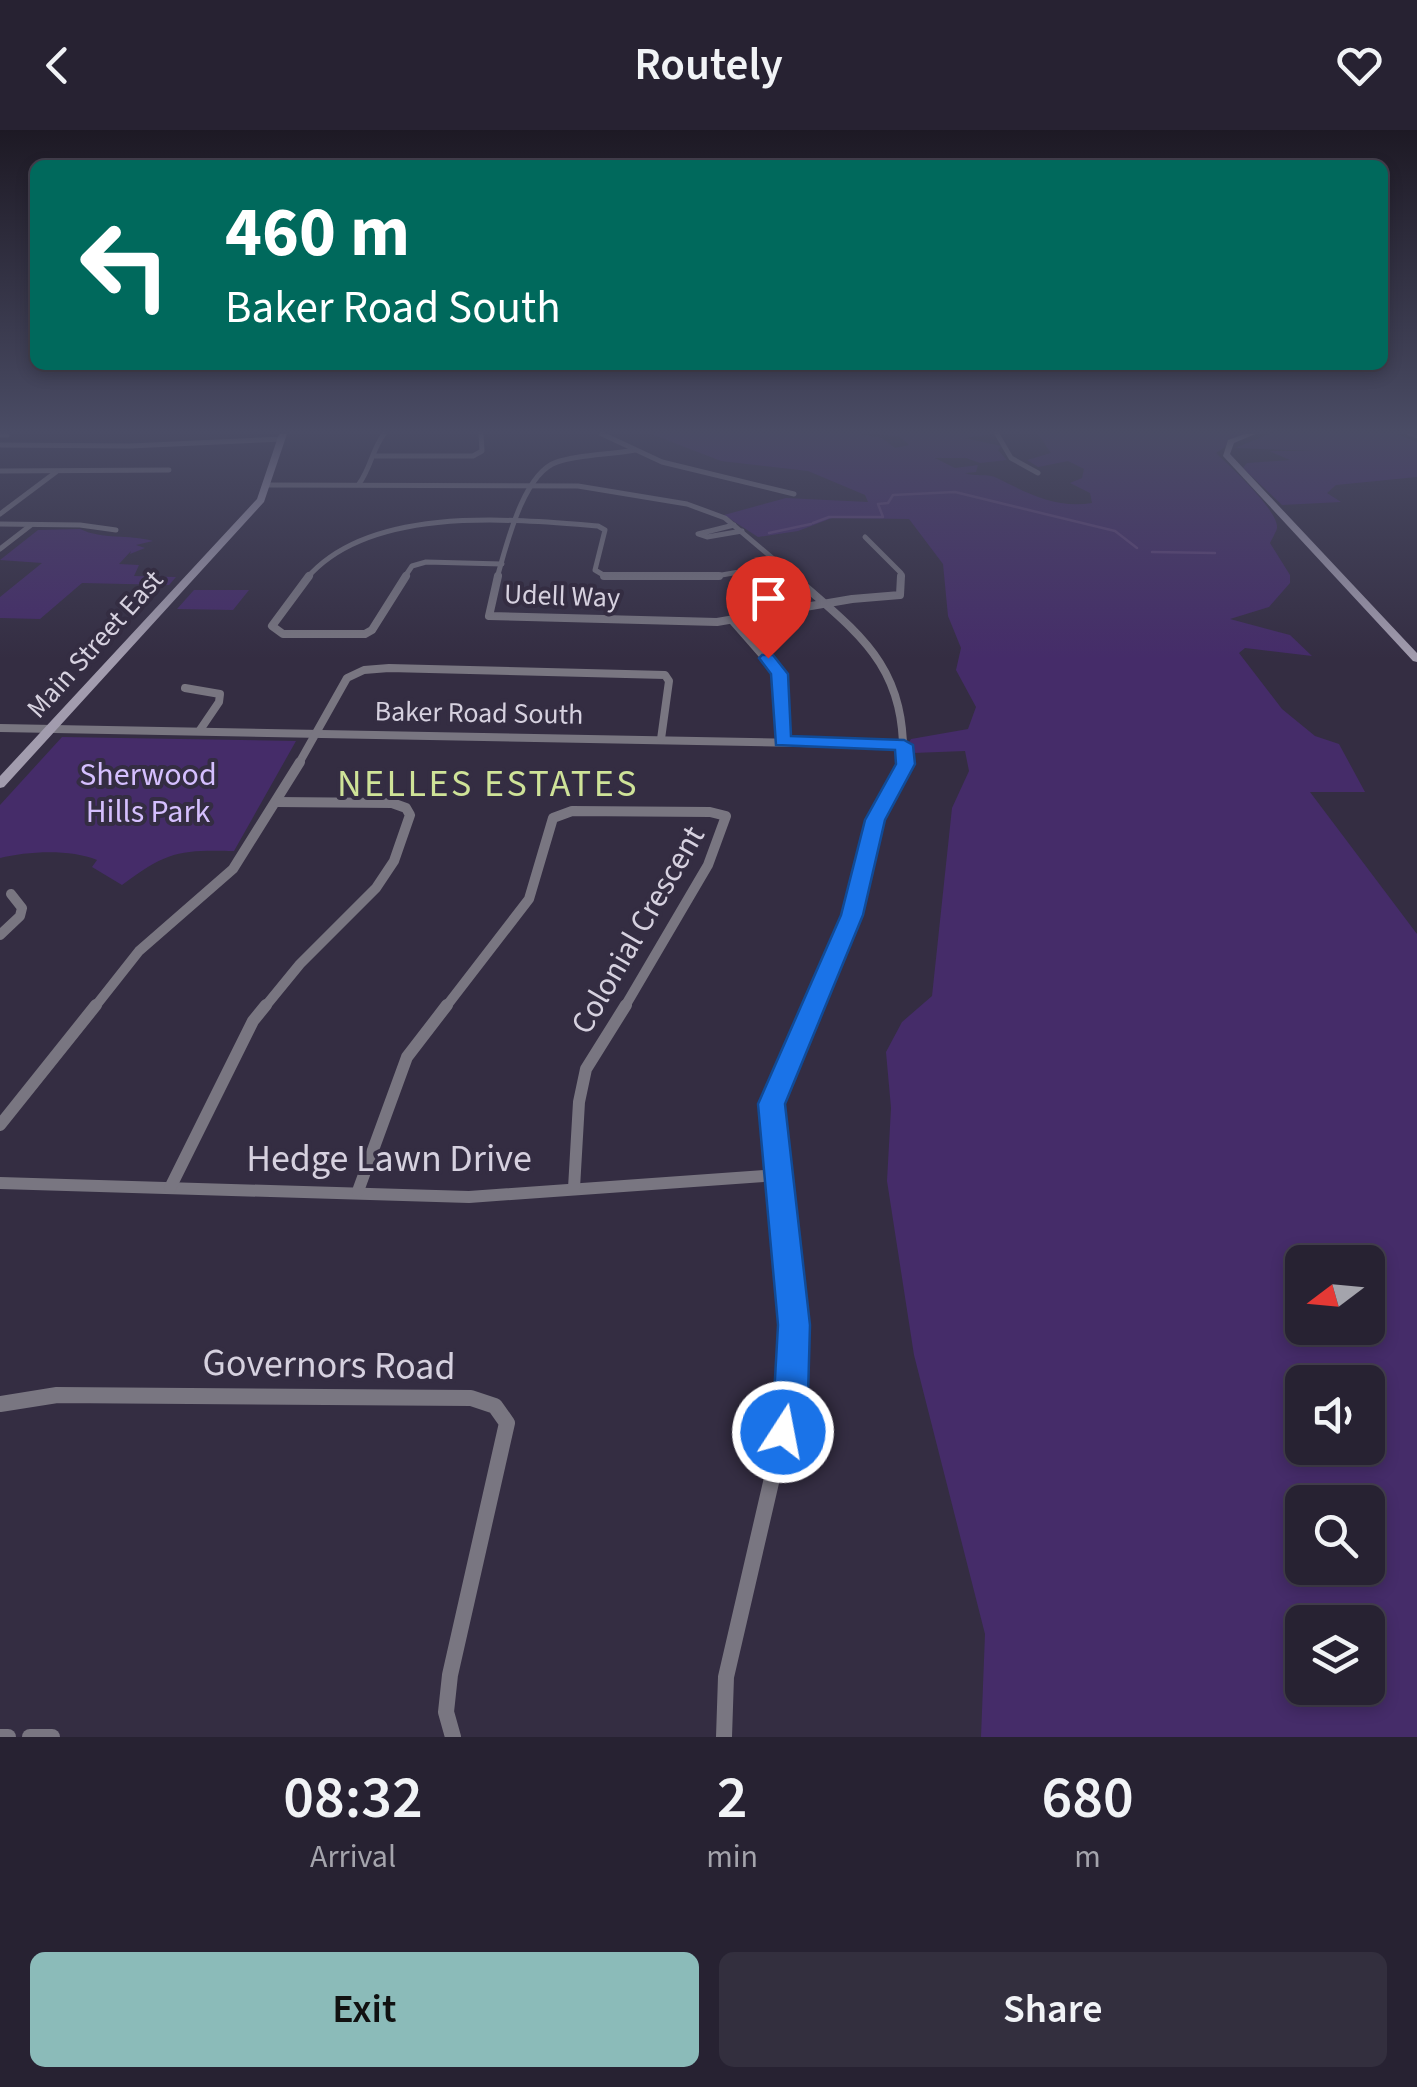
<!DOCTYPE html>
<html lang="en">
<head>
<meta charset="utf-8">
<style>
	:root { --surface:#272232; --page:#332f3e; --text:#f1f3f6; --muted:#a4a4ac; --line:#433f4d; --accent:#8bbbb9 }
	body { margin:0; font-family:"Source Sans 3",sans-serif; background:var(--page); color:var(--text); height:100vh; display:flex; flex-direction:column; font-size:38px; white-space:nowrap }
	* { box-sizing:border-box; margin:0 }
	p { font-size:32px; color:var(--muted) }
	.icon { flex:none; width:55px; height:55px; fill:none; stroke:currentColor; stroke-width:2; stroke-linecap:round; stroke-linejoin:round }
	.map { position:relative; height:1607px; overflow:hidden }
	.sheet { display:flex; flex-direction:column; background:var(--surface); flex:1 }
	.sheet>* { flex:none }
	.guide { position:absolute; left:30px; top:30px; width:1358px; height:210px; border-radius:15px; box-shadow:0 5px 15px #0003,0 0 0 2px var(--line); background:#00695c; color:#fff; overflow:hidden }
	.needle { width:65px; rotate:254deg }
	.fabs { position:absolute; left:1285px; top:1115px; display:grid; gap:20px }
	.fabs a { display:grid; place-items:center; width:100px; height:100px; border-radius:15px; background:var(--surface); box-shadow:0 5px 15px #0003,0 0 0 2px var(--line); font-size:50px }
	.pin { position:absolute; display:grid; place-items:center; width:85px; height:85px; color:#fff; margin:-102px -42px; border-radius:50% 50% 50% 0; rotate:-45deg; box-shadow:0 0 10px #0007 }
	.pin .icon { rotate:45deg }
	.me { position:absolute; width:110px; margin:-55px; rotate:11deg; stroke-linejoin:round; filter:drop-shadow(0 0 8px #0008) }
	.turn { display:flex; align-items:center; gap:35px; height:210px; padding:0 30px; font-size:45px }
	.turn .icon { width:130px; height:130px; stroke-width:2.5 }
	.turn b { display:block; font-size:70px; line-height:85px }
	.eta { display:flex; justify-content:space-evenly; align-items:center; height:170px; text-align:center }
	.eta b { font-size:60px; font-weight:600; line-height:70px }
	.action { display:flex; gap:20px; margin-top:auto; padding:20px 30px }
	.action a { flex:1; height:115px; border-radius:15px; background:var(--accent); color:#111; font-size:40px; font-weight:600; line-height:115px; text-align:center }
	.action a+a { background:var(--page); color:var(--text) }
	header { display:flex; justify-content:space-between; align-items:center; height:130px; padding:0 30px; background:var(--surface); font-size:45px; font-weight:600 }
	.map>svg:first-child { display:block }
	.green { fill:#452c69; fill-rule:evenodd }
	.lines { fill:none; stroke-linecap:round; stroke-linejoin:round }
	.stream { stroke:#5e427a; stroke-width:2.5 }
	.minor-far4 { stroke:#797681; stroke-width:5 }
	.minor-far3 { stroke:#797681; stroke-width:8 }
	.minor-far2 { stroke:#797681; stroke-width:10 }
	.minor-far1 { stroke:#797681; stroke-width:12 }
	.minor { stroke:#797681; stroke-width:16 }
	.secondary { fill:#a29cae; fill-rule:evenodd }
	.route { fill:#1a73e8; stroke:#114b97; stroke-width:2.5 }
	.labels { text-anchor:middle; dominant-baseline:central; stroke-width:8; stroke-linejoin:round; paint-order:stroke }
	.far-street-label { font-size:28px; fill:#d6d1df; stroke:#342d42 }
	.park-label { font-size:32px; fill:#d5bffe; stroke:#342d42 }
	.street-label { font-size:32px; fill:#d6d1df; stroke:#342d42 }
	.quarter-label { font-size:38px; letter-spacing:2.5px; fill:#cfe398; stroke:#342d42 }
	.near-street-label { font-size:38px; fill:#d6d1df; stroke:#342d42 }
</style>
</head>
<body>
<header><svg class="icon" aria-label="back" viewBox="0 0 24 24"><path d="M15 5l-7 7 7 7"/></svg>Routely<svg class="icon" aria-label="heart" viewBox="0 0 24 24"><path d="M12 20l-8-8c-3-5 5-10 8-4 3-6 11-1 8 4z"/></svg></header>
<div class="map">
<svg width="1417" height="1607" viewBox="0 0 1417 1607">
	<rect width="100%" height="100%" fill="#342d42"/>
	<g class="green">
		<path d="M 651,304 L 859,304 L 882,308 L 895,318 L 909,315 L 899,306 L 873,304 L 994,304 L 965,308 L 1001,316 L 998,320 L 1007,330 L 980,333 L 966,328 L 935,328 L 955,338 L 978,335 L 976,342 L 965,343 C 975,347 988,343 997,348 C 1027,363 1057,379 1092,373 L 1090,363 L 1070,353 L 1082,348 L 1084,339 L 1068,331 L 1038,337 L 1027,330 L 1051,323 L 1038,304 L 1244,304 L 1216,323 C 1229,335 1279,381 1277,398 C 1277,400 1271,411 1270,413 L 1290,445 L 1290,453 L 1269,477 L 1230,489 L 1290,505 L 1312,526 L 1245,518 L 1239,523 L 1282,579 L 1315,606 L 1339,614 L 1365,662 L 1310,662 L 1417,804 L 1417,1607 L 981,1607 L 985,1504 L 914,1225 L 887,1051 L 891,978 L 886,922 L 902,892 L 932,866 L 952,678 L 969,641 L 965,621 L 913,623 L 906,617 L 911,609 L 968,599 L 976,577 L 956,540 L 961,518 L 948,486 L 943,434 L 909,389 L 832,388 L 798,401 L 758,407 L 724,385 L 786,368 L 868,372 L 865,365 L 808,341 L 721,331 ZM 1302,1132 L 1368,1132 L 1368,1198 L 1302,1198 ZM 1302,1252 L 1368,1252 L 1368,1318 L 1302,1318 ZM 1302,1372 L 1368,1372 L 1368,1438 L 1302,1438 ZM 1302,1492 L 1368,1492 L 1368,1558 L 1302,1558 Z"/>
		<path d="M 1269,304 L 1397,304 L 1417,312 L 1417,347 L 1336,355 L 1327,363 L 1341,372 L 1282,375 L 1243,338 L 1247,333 L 1290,330 L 1269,321 L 1315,321 L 1235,318 Z"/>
		<path d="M 80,399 C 103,410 128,404 153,411 L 136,415 L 145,418 L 130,424 L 131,421 L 119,434 L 139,435 L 134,446 L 176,447 L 169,455 L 82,453 L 40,489 L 0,488 L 0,467 L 42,433 L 0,430 L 38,400 Z"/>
		<path d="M 194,460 L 249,460 L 233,480 L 177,479 Z"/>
		<path d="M 62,607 L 296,611 L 234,721 C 179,720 168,721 122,755 L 92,737 L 97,730 C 71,719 28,721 0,728 L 0,675 Z"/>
	</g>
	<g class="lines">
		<g class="stream">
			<path d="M 1408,304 L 1417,307"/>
			<path d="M 813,393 L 829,387 L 883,387 L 878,374 L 888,373 L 893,365 L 955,362 L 1115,401 L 1137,418"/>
			<path d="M 769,403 L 811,394"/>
			<path d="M 1152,422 L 1215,423"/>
		</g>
		<g class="minor-far4">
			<path d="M 602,304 L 662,332 L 794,364"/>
			<path d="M 997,304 L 1011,328 L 1038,343"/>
			<path d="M 0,305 L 7,305"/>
			<path d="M 1,315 L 130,316 L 282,309"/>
			<path d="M 375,326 L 473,326 L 482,321 L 481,304"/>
			<path d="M 0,341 L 169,340"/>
			<path d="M 359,354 C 371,337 372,320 384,304"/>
			<path d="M 267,355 L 578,356 L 687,374 L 725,388 L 796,448"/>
			<path d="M 0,384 L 56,342"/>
			<path d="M 0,394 L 80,395 L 116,400"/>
			<path d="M 734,395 L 698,404 L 707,407 L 742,401"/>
			<path d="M 865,407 L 901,443 L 901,448"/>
			<path d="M 0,419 L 31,395"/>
			<path d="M 307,448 C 370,375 510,389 598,396 L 605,400 L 595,440 L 605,446 L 710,447 L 780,435"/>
			<path d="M 404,448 L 412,436 L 426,432 L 502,434"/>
			<path d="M 497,448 C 506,417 523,343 557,332 C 582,324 610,325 635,320"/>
		</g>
		<g class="minor-far3">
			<path d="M 309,446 L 272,496 L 283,504 L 365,504 L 372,500 L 406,446"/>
			<path d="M 498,446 L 489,486 L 717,492 L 852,469 L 900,465 L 901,446"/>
			<path d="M 604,446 L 719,446"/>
			<path d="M 793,446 C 860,505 907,535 903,635"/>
			<path d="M 732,490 L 779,544 L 782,612"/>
			<path d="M 185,558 L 220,564 L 219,572 L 200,600"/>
			<path d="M 0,598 L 904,615"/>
			<path d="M 298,635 L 347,548 L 364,540 L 389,538 L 665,545 L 669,551 L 661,609"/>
		</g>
		<g class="minor-far2">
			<path d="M 0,805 L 20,786 L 22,778 L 11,764"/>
			<path d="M 94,878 L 139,821 L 233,739 L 300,632"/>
			<path d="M 264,878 L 300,834 L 376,758 L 394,731 L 410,685 L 406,678 L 392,673 L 277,672"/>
			<path d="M 445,878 L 529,769 L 553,688 L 572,681 L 710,682 L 726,686 L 708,735 L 624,878"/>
			<path d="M 813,878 L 852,785 L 875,690 L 903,643 L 903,632"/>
		</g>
		<g class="minor-far1">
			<path d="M 0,995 L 96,875"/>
			<path d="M 0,1053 L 469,1067 L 777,1045"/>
			<path d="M 170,1058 L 253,891 L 266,875"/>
			<path d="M 574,1058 L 579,972 L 586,939 L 626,875"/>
			<path d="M 358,1061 L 407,927 L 447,875"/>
			<path d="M 794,1195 L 772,974 L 814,875"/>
		</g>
		<g class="minor">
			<path d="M 0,1274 L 57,1265 L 471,1268 L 495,1276 L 507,1293 L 450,1545 L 446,1582 L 453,1607"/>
			<path d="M 0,1607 L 8,1607"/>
			<path d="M 30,1607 L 52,1607"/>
			<path d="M 724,1607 L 726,1547 L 791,1266 L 794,1192"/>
		</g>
		<g class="secondary">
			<path d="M 279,304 L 287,304 L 264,372 L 4,657 L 0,658 L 0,646 L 257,369 Z"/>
			<path d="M 1245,304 L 1255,304 L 1234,313 L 1230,324 L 1417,523 L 1417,532 L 1413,531 L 1223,326 L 1228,310 Z"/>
		</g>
	</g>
	<linearGradient id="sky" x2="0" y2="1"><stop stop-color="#1d1924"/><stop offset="0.57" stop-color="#4a4c65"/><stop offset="1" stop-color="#4a4c65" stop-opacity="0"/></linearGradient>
	<rect width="1417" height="529" fill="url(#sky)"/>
	<path class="route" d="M 762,525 L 773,525 L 788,544 L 791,606 L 904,610 L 913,615 L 915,634 L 885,690 L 863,785 L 785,974 L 810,1195 L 808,1266 L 795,1314 L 783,1319 L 771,1314 L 766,1302 L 774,1266 L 778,1195 L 758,974 L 841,785 L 865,690 L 896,634 L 895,620 L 776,615 L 771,544 L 759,528 Z"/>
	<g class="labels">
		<g class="far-street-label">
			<text transform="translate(562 466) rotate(2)">Udell Way</text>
			<text transform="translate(95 514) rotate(-48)">Main Street East</text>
			<text transform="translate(479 583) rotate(1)">Baker Road South</text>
		</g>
		<g class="park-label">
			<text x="148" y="645">Sherwood<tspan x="148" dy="37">Hills Park</tspan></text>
		</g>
		<g class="street-label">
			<text transform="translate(638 800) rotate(-60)">Colonial Crescent</text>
		</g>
		<g class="quarter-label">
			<text x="488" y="654">NELLES ESTATES</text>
		</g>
		<g class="near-street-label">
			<text x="389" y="1029">Hedge Lawn Drive</text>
			<text transform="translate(329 1235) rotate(1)">Governors Road</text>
		</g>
	</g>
</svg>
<div class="fabs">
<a><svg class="needle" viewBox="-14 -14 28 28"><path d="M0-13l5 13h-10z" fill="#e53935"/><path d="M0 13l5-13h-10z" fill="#a4a4ac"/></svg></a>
<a><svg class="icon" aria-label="sound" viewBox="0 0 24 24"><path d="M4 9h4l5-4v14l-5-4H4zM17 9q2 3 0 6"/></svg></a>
<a><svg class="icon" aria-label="search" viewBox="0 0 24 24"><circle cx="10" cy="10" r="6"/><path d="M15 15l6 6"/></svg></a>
<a><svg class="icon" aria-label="layers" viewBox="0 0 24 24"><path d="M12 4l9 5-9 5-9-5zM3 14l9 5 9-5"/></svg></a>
</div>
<div class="pin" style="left:768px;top:528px;background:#d93025"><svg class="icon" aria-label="arrive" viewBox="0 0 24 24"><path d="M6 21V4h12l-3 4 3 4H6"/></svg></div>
<svg class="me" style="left:783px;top:1302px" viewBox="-20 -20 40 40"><circle r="17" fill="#1a73e8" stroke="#fff" stroke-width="3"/><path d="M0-11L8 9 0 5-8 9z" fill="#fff"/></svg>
<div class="guide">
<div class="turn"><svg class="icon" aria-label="left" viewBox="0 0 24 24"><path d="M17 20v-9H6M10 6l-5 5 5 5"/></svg><div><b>460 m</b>Baker Road South</div></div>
</div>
</div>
<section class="sheet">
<div class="eta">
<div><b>08:32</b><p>Arrival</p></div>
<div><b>2</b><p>min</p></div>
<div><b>680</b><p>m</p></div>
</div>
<div class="action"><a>Exit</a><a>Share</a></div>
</section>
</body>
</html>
